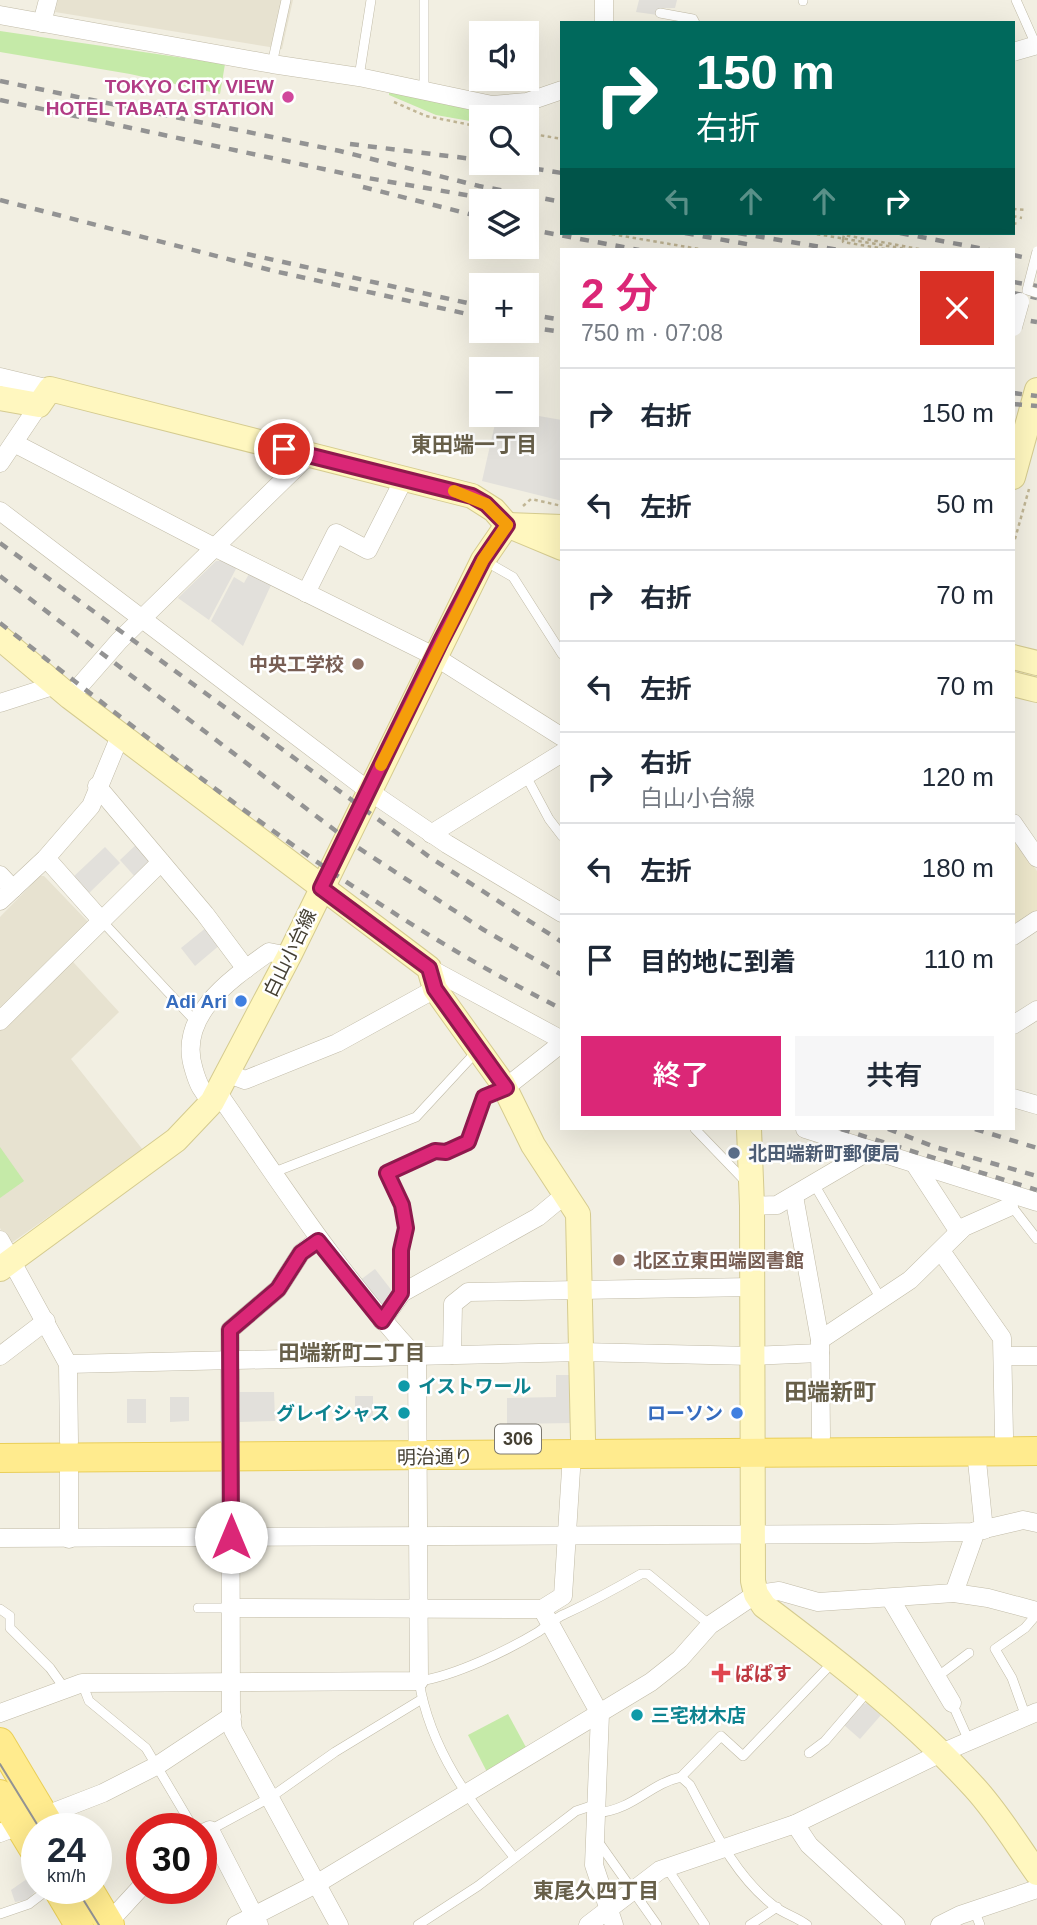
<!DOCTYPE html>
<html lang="ja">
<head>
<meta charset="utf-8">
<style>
	:root { --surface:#fff; --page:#f6f6f7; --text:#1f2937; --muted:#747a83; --line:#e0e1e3; --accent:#db2777 }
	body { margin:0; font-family:Arial,"Noto Sans JP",sans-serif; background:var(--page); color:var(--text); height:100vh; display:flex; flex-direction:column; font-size:26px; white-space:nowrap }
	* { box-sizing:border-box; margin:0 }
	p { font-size:23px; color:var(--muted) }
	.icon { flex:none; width:38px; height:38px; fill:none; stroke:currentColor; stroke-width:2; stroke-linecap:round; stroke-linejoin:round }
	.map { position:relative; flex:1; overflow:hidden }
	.drawer { position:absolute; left:560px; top:248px; width:455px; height:882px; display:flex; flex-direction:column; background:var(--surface); border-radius:0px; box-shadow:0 7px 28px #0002 }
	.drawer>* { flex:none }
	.guide { position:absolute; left:560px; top:21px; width:455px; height:214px; border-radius:0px; box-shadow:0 7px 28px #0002; background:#00695c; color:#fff; overflow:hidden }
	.controls { position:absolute; left:469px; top:21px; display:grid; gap:14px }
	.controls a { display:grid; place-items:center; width:70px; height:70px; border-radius:0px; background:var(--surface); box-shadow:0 7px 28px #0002; font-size:35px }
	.speed { position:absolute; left:21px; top:1813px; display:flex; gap:14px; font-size:35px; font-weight:700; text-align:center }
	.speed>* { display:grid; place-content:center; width:91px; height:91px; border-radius:50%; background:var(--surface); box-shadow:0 7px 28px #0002; line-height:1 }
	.speed small { font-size:18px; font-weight:400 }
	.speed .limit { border:10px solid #d22; background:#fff; color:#111 }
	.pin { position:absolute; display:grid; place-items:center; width:60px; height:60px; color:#fff; margin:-30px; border:4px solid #fff; border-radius:50%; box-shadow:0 2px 7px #0007 }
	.me { position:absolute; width:77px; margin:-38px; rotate:0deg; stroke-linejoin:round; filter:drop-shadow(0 0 5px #0008) }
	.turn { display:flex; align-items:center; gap:24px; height:147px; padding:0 21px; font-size:32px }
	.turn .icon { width:91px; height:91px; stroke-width:2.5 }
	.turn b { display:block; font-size:49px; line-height:60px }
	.lanes { display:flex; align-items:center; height:66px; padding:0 21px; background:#0003; justify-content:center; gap:35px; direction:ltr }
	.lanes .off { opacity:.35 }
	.round { display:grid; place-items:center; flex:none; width:74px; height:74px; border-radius:0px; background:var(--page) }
	.headline { display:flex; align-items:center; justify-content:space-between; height:119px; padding:0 21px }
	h1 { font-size:42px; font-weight:600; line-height:52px; color:var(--accent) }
	.primary-button { display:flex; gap:14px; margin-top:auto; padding:14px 21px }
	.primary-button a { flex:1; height:80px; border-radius:0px; background:var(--accent); color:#fff; font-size:28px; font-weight:600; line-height:80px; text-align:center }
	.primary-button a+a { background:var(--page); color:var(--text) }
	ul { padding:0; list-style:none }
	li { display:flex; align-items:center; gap:21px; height:91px; padding:0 21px; border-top:2px solid var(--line) }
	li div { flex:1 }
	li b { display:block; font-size:26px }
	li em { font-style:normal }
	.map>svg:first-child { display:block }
	.residential { fill:#e7e2d0 }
	.education { fill:#ede7cb }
	.green { fill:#c5eaa8 }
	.parking { fill:#e2e0db }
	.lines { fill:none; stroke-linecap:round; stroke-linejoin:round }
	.lane-casing { stroke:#c1bba7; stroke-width:10 }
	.street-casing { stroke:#c1bba7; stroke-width:19 }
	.secondary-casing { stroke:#d5cb8f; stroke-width:26 }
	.primary-casing { stroke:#eacf58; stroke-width:30 }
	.path { stroke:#c1b695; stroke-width:2.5; stroke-dasharray:3.5 3.5; stroke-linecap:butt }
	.lane { stroke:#fff; stroke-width:9 }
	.street { stroke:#fff; stroke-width:18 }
	.secondary { stroke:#fff7bf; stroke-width:24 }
	.primary { stroke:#ffeb8e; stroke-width:28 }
	.tram { stroke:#939393; stroke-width:2 }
	.rail { stroke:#939393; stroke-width:4.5; stroke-dasharray:9 9; stroke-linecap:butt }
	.lane-bridge-casing { stroke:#c1bba7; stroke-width:10; stroke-linecap:butt }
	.street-bridge-casing { stroke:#c1bba7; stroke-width:19; stroke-linecap:butt }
	.lane-bridge { stroke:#fff; stroke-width:9 }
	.street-bridge { stroke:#fff; stroke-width:18 }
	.route-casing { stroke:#8e194d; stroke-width:18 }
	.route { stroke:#db2777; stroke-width:12 }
	.slow { stroke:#f59e0b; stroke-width:12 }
	.hotel-dot { fill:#d1479c; stroke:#fff; stroke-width:2.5 }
	.education-dot { fill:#8d6e63; stroke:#fff; stroke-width:2.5 }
	.shop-dot { fill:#3f7fe0; stroke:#fff; stroke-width:2.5 }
	.service-dot { fill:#5c6f8a; stroke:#fff; stroke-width:2.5 }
	.culture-dot { fill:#0f9aa8; stroke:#fff; stroke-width:2.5 }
	.health-dot { fill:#e0444e; stroke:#fff; stroke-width:2.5 }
	.labels { text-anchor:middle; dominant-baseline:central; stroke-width:5; stroke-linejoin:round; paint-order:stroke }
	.shield { fill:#fff; stroke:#7c7970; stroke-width:2 }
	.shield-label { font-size:18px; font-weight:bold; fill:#443f32 }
	.hotel-label { font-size:19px; font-weight:bold; fill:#b23c85; stroke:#fff; text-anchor:end }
	.education-label { font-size:19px; font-weight:bold; fill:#785e54; stroke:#fff; text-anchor:end }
	.street-label { font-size:19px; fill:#443f32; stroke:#fff }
	.shop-label { font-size:19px; font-weight:bold; fill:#366cbe; stroke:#fff; text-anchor:end }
	.service-label { font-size:19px; font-weight:bold; fill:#4e5e75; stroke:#fff; text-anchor:start }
	.culture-label { font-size:19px; font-weight:bold; fill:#0d838f; stroke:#fff; text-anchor:start }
	.health-label { font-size:19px; font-weight:bold; fill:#be3a42; stroke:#fff; text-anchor:start }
	.neighbourhood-label { font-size:21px; font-weight:bold; fill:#675f49; stroke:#fff }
	.quarter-label { font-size:23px; font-weight:bold; fill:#675f49; stroke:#fff }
</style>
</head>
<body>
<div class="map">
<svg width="1037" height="1925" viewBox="0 0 1037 1925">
	<rect width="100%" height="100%" fill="#f2efe2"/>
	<g class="residential">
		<path d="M 58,0 L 293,0 L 282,49 L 55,12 Z"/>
		<path d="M 40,876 L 44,876 L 91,925 L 64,952 L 119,1012 L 71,1059 L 143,1150 L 10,1244 L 0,1228 L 0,917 Z"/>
	</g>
	<path class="education" d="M 1013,836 L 1037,871 L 1037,914 L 1013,929 Z"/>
	<g class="green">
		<path d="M 0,31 L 225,64 L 220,94 L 130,74 L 0,52 Z"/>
		<path d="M 389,91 L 493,112 L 520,113 L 519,117 L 481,117 L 481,123 L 436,115 L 389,95 Z"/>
		<path d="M 0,1147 L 24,1181 L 0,1198 Z"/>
		<path d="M 508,1714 L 528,1751 L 488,1774 L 468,1735 Z"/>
	</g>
	<g class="parking">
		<path d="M 639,0 L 677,0 L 675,8 L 660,8 L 658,15 L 636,12 Z"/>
		<path d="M 527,414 L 562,420 L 562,501 L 482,481 L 497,415 Z"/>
		<path d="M 228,560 L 238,565 L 209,620 L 178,598 L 216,561 Z"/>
		<path d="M 250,572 L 272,583 L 243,646 L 211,621 L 234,577 L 244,583 Z"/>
		<path d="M 138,843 L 153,863 L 137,879 L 120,860 Z"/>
		<path d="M 105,847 L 120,863 L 87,895 L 71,879 Z"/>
		<path d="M 207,927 L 221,944 L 195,966 L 181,948 Z"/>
		<path d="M 375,1269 L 396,1296 L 384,1310 L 359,1281 Z"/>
		<path d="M 556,1375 L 572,1375 L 573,1423 L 507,1424 L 507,1398 L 556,1397 Z"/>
		<path d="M 239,1392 L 274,1392 L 275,1421 L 240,1422 Z"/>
		<rect x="355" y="1396" width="18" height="22"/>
		<path d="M 170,1397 L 189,1397 L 189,1421 L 170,1422 Z"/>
		<rect x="127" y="1399" width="19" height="24"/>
		<path d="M 868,1703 L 881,1715 L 860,1739 L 844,1725 L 863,1704 Z"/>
		<path d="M 31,1876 L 38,1888 L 28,1900 L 15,1902 L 11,1890 Z"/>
	</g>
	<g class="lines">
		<defs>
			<g id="lane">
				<path d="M 1016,0 L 1036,45"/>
				<path d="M 803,1 L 803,0"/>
				<path d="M 660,13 L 693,19 L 695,23"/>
				<path d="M 272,64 L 286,0"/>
				<path d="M 359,77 L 371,0"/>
				<path d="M 424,90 L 424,0"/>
				<path d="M 485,561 L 513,577 L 562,654"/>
				<path d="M 526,776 L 549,819 L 562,836"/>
				<path d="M 101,920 L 196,1022"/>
				<path d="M 695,1129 L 745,1181"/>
				<path d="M 272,1173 L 416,1117 L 477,1051"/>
				<path d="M 814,1184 L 881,1299"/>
				<path d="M 1010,1204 L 1037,1239"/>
				<path d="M 402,1293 L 401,1250 L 406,1228 L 402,1205 L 387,1173 L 435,1151 L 446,1152 L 468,1142 L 483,1097 L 504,1089"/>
				<path d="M 198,1608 L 231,1608"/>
				<path d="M 0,1609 L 10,1616 L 10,1628 L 50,1668 L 65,1689"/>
				<path d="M 937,1677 L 969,1653"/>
				<path d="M 82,1683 L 89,1701 L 146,1748 L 194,1829"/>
				<path d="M 952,1703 L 969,1741"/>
				<path d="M 1026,1717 L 1012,1678 L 995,1649 L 1025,1628 L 1037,1614"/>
				<path d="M 809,1753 L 825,1741 L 868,1691"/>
				<path d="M 681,1777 L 721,1736 L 743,1756 L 834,1661"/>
				<path d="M 597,1813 C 635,1809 649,1784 681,1777 L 690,1785 C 713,1828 734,1875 774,1906 C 784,1914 797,1917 807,1925"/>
				<path d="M 210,1830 L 271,1797 L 335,1752 L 422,1699"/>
				<path d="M 597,1840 L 657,1925"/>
				<path d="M 513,1856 C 471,1803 430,1750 419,1681 C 455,1676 508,1650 538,1632 C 547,1626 555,1618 565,1614 C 591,1602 615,1589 641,1574 L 648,1574 L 710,1625"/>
				<path d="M 667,1868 L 705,1925"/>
				<path d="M 974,1910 L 980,1925"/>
				<path d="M 0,1914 L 29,1904 L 50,1888"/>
				<path d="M 418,1925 L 478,1886 L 576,1811 L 597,1804"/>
				<path d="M 750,1925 L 777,1907"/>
			</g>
			<g id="street">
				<path d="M 604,0 L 604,23"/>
				<path d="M 0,15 L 272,64 L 359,77 L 492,105 L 527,102 L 562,90"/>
				<path d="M 42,23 L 48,0"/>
				<path d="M 1013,52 L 1037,45"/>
				<path d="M 0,377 L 50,389"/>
				<path d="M 14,443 L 214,547 L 434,656 L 562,737"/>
				<path d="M 0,463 L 39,405"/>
				<path d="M 0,511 L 369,791 L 447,844 L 562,913"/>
				<path d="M 306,593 L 336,533 L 368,550 L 404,479"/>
				<path d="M 70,697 L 119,641 L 309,455"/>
				<path d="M 0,703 L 56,685"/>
				<path d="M 97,786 L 205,914 L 246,969"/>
				<path d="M 1013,823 L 1037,858"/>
				<path d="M 431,834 L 562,753"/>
				<path d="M 46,858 L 101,920"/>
				<path d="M 0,875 L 13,889"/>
				<path d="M 0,901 L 46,858 L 91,806 L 120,736"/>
				<path d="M 1013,936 L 1037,920"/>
				<path d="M 429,968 L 562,1040"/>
				<path d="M 0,1021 L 161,862"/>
				<path d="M 1013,1025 L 1037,1010"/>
				<path d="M 229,1074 L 245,1080 L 337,1043 L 435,989"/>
				<path d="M 505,1088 L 562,1043"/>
				<path d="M 1013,1098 L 1037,1105"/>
				<path d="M 212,1102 C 202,1092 198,1084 194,1070 C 176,1016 231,979 269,952 L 289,956"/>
				<path d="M 805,1129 L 1037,1202"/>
				<path d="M 916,1166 L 959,1232"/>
				<path d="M 794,1196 L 820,1340 L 821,1437"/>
				<path d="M 752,1206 L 777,1205 L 869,1151"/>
				<path d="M 0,1240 L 68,1364 L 69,1442"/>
				<path d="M 318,1240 L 301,1253 L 278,1289 L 230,1330 L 231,1714 L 233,1730 L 339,1925"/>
				<path d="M 941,1251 L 1002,1338 L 1004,1436"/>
				<path d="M 382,1321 L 402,1293 L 538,1217 L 567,1193"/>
				<path d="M 820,1340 L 910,1280 L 964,1227 L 1009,1207"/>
				<path d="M 452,1355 L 453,1304 L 468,1292 L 752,1287"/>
				<path d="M 0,1356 L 46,1321"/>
				<path d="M 1003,1356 L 1037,1356"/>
				<path d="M 68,1364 L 581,1352 L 752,1356 L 820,1353"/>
				<path d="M 976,1451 L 984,1530"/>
				<path d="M 69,1458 L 69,1539"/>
				<path d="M 0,1538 L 869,1534 L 972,1532 L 1023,1520 L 1037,1523"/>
				<path d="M 954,1593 L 976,1531"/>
				<path d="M 890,1598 L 952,1703"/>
				<path d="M 231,1608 L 542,1609 L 563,1596 L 572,1454"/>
				<path d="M 542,1609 L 600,1714 L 594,1865 L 614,1925"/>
				<path d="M 0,1713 L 82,1683 L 419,1681 L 417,1358 C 340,1276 282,1185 218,1093"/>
				<path d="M 795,1824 L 809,1845 L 896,1925"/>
				<path d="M 0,1833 L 103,1793 L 158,1765 L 232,1716"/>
				<path d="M 201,1834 L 210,1830 L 259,1925"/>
				<path d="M 108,1923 L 142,1886"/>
				<path d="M 236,1925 L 318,1883 L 651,1682 L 680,1659 L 710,1625 L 756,1594 L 779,1591 L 818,1602 L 954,1593 L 988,1598 L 1037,1611"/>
				<path d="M 588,1925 L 660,1870 L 795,1824 L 939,1754 L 1037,1712"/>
				<path d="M 940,1925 L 960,1915 L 1037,1889"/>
			</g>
			<g id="secondary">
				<path d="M 0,398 L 39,405 L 50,389 L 472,496 L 494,510 L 507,525 L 562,548"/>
				<path d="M 1013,477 L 1037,390"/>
				<path d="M 0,638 L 70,697 L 429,968 L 435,989 L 503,1084 L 533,1145 L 578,1214 L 583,1439"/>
				<path d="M 1013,657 L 1037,663"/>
				<path d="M 1013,684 L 1037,690"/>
				<path d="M 749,1129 L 752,1206 L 753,1581 L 756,1594 L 764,1606 C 837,1661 912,1719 974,1787 C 998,1813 1017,1845 1037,1873"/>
				<path d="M 0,1269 L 176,1140 L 212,1102 L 289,956 L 483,560 L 507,525 L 562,527"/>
			</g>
			<g id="primary">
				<path d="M 0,1458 L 1037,1451"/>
				<path d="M 0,1742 L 52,1829"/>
				<path d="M 0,1794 L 37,1855"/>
				<path d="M 57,1888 L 79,1925"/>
				<path d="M 88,1888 L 110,1925"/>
			</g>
		</defs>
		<use href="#lane" class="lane-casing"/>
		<use href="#street" class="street-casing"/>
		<use href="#secondary" class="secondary-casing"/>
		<use href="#primary" class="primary-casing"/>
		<g class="path">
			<path d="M 394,102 L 426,116 L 481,127"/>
			<path d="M 527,133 L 562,139"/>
			<path d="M 1013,209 L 1027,210"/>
			<path d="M 1013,216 L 1022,218"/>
			<path d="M 1013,223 L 1018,224"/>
			<path d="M 605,233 L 705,250"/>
			<path d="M 810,233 L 912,250"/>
			<path d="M 843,239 L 844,235 L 924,250"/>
			<path d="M 843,239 L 843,242 L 891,250"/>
			<path d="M 523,506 L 531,499 L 562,506"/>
			<path d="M 1013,546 L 1029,489"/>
		</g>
		<use href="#lane" class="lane"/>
		<use href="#street" class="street"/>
		<use href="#secondary" class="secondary"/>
		<use href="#primary" class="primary"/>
		<g class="tram">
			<path d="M 0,1764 L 40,1829"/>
			<path d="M 76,1888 L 99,1925"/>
		</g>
		<g class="rail">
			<path d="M 0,81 L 340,151 L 479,186 L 562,202"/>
			<path d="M 0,100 L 356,176 L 501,201"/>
			<path d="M 350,144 L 481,160"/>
			<path d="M 499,163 L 562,173"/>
			<path d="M 363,187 L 481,217"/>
			<path d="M 0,200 L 274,271 L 481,317"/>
			<path d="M 527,229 L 639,250"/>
			<path d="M 685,233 L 752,245"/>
			<path d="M 738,233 L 838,250"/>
			<path d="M 900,233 L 989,250"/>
			<path d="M 247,254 L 481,306"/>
			<path d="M 1013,255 L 1037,260"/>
			<path d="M 1013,282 L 1037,286"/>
			<path d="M 1013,293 L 1037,298"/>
			<path d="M 527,314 L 562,320"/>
			<path d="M 1013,318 L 1037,322"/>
			<path d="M 527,327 L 562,332"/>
			<path d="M 1013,393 L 1037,396"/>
			<path d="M 1013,404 L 1037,406"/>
			<path d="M 0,543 L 431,858 L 562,942"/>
			<path d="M 0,576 L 357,847 L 484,930 L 562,975"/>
			<path d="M 0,623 C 176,760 361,909 562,1009"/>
			<path d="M 841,1129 L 1037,1190"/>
			<path d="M 888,1129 L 935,1147 L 1037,1176"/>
			<path d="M 975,1129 L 1037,1148"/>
		</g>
		<defs>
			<path id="lane-bridge" d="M 1037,251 L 1027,290 L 1037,293"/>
			<path id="street-bridge" d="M 1013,327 L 1020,302"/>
		</defs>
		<use href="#lane-bridge" class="lane-bridge-casing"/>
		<use href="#street-bridge" class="street-bridge-casing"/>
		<use href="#lane-bridge" class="lane-bridge"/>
		<use href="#street-bridge" class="street-bridge"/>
	</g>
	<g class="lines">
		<defs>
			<path id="route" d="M 231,1537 L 230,1330 L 278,1289 L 301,1253 L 318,1241 L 382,1321 L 401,1293 L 401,1250 L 406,1228 L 402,1205 L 387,1173 L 435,1151 L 446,1152 L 468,1142 L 484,1097 L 506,1088 L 435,989 L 429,968 L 321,888 L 441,641 L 483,560 L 507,525 L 486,504 L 472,496 L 284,449"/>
		</defs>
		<use href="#route" class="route-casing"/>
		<use href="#route" class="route"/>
		<path class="slow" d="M 381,765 L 483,560 L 507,525 L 486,504 L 454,491"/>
	</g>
	<circle class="hotel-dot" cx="288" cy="97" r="7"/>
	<g class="education-dot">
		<circle cx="358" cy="664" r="7"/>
		<circle cx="619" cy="1260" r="7"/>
	</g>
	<g class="shop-dot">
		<circle cx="241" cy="1001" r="7"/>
		<circle cx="737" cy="1413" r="7"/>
	</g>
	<circle class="service-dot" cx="734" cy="1153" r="7"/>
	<g class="culture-dot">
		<circle cx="404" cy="1386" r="7"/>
		<circle cx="404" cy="1413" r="7"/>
		<circle cx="637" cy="1715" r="7"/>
	</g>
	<path class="health-dot" d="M717.5 1662.5h7v7h7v7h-7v7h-7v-7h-7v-7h7z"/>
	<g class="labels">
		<rect class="shield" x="495" y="1424.5" width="46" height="29" rx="5"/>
		<g class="shield-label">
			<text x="518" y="1439">306</text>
		</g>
		<g class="hotel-label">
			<text x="274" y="86">TOKYO CITY VIEW<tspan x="274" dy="22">HOTEL TABATA STATION</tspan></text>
		</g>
		<g class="education-label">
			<text x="344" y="664">中央工学校</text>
			<text x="633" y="1260" text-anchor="start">北区立東田端図書館</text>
		</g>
		<g class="street-label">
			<text transform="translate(290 953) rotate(-64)">白山小台線</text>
			<text transform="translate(435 1457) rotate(-1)">明治通り</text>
		</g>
		<g class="shop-label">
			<text x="227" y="1001">Adi Ari</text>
			<text x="723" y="1413">ローソン</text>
		</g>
		<g class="service-label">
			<text x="748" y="1153">北田端新町郵便局</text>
		</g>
		<g class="culture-label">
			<text x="418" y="1386">イストワール</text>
			<text x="390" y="1413" text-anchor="end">グレイシャス</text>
			<text x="651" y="1715">三宅材木店</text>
		</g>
		<g class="health-label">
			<text x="735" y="1673">ぱぱす</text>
		</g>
		<g class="neighbourhood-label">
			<text x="474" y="444">東田端一丁目</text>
			<text x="352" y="1352">田端新町二丁目</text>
			<text x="596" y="1890">東尾久四丁目</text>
		</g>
		<g class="quarter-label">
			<text x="830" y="1392">田端新町</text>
		</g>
	</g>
</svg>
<div class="controls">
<a><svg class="icon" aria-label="sound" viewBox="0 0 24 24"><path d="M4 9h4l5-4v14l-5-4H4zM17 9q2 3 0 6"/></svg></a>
<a><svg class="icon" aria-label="search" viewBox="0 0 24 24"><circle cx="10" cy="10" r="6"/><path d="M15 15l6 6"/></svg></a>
<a><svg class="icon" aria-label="layers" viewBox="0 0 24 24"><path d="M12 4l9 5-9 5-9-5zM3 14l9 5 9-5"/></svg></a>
<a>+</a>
<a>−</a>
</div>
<div class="speed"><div>24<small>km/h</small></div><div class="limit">30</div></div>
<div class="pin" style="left:284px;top:449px;background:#d93025"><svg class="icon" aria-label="arrive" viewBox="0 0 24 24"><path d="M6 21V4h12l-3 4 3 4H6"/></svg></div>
<svg class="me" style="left:231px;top:1537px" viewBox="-20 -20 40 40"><circle r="19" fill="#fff"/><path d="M0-13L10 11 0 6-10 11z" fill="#db2777"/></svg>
<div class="guide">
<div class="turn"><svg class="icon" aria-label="right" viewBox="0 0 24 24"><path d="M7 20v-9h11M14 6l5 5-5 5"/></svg><div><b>150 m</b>右折</div></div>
<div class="lanes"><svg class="icon off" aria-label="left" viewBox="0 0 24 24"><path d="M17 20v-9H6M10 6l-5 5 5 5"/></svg><svg class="icon off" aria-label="ahead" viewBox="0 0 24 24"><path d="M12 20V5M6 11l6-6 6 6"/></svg><svg class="icon off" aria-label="ahead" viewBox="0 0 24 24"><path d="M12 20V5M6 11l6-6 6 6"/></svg><svg class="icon" aria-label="right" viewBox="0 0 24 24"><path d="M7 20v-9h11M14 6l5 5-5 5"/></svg></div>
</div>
<section class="drawer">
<div class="headline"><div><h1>2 分</h1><p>750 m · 07:08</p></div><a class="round" style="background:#d93025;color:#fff"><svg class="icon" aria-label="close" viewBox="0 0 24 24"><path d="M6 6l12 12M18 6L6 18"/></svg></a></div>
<ul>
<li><svg class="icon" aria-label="right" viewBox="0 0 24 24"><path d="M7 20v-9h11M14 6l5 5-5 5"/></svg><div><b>右折</b></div><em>150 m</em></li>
<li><svg class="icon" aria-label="left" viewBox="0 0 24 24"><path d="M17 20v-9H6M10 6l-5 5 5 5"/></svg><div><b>左折</b></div><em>50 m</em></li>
<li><svg class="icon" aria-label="right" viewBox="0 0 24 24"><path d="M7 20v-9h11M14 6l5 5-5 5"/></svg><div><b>右折</b></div><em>70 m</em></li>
<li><svg class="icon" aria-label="left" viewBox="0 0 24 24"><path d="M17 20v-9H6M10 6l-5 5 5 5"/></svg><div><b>左折</b></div><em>70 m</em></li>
<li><svg class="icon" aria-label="right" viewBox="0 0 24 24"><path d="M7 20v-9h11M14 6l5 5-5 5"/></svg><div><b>右折</b><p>白山小台線</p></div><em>120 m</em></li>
<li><svg class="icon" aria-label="left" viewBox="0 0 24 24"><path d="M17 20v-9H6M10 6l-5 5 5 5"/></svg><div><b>左折</b></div><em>180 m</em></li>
<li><svg class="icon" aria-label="arrive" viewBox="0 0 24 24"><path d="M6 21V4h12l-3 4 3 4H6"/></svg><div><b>目的地に到着</b></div><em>110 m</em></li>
</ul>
<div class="primary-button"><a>終了</a><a>共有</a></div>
</section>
</div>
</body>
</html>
